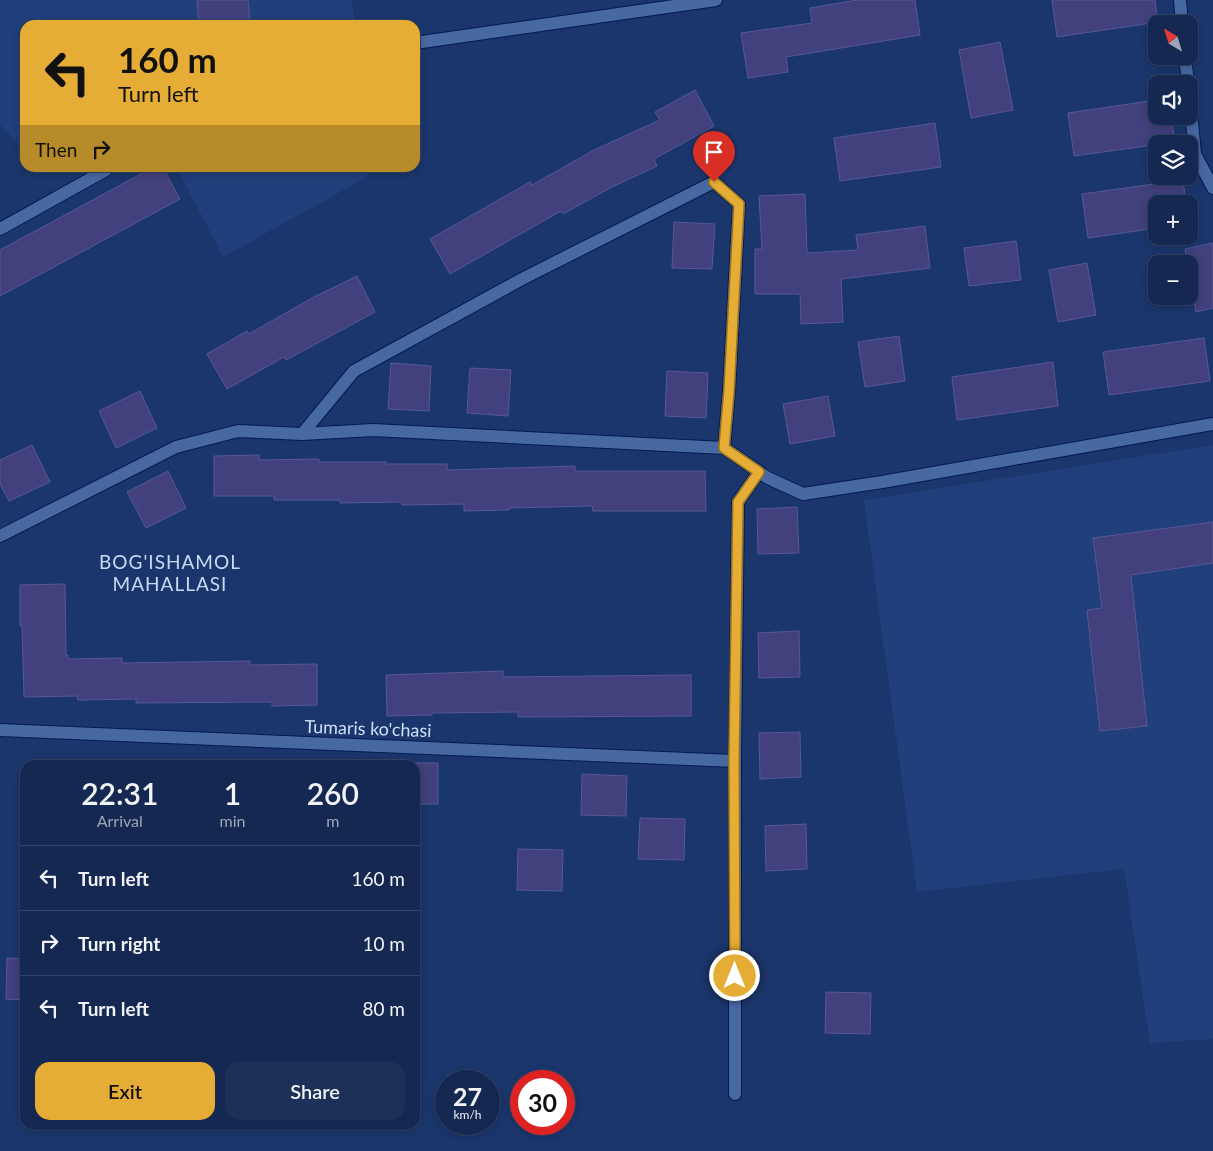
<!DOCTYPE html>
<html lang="en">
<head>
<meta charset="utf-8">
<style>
	:root { --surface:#142851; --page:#1d3058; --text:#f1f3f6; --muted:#9da6b7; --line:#334468; --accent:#e5ad35 }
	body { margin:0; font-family:Lato,sans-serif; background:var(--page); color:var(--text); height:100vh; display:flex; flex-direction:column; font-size:19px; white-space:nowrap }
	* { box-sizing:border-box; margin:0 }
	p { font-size:16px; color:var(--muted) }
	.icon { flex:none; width:28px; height:28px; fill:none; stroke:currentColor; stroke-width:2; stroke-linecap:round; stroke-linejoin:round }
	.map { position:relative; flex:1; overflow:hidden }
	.sheet { position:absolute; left:20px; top:760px; width:400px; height:370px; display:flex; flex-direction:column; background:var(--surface); border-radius:15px; box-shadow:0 2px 8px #0003,0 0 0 1px var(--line) }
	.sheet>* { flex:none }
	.top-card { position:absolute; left:20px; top:20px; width:400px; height:152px; border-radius:15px; box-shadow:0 2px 8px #0003,0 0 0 1px var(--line); background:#e5ad35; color:#111; overflow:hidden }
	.needle { width:32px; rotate:322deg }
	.controls { position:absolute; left:1148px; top:15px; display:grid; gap:10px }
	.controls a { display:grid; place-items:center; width:50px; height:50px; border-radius:10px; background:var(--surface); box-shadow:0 2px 8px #0003,0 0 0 1px var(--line); font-size:25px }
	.speed { position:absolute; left:435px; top:1070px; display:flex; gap:10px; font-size:25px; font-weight:700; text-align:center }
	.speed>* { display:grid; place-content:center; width:65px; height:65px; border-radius:50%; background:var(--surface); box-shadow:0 2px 8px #0003,0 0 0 1px var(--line); line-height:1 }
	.speed small { font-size:12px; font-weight:400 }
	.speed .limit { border:8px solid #d22; background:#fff; color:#111 }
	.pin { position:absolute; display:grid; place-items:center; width:42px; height:42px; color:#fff; margin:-51px -21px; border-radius:50% 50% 50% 0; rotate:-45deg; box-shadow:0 0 5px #0007 }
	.pin .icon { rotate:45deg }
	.me { position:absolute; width:55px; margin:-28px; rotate:0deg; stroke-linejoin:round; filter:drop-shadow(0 0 4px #0008) }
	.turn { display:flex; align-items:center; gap:18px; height:105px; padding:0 15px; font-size:22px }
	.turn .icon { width:65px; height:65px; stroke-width:2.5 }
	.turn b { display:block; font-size:35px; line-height:42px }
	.then { display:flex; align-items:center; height:48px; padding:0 15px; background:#0003; gap:10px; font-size:19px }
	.eta { display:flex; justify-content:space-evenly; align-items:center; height:85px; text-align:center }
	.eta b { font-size:30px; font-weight:600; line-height:35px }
	.cta { display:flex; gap:10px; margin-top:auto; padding:10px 15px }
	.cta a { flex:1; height:58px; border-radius:15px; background:var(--accent); color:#111; font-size:20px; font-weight:600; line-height:58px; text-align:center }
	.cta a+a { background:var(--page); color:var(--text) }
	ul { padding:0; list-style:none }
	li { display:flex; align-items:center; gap:15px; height:65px; padding:0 15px; border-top:1px solid var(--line) }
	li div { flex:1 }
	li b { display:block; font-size:19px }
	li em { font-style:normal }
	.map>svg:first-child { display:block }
	.built { fill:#203f7b }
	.building { fill:#42407d; stroke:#585897 }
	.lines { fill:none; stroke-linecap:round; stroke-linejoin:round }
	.street-casing { stroke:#031b4f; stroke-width:14 }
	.street { stroke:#4868a2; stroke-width:12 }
	.route-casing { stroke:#957022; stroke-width:12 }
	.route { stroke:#e5ad35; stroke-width:9 }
	.labels { text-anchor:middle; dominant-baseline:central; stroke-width:5; stroke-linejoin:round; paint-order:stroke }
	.street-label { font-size:18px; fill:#d0dffa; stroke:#1b366c }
	.neighbourhood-label { font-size:19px; letter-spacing:1px; fill:#cad9f3; stroke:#1b366c }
</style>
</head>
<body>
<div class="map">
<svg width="1213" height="1151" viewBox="0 0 1213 1151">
	<rect width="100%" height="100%" fill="#1b366c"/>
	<g class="built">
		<path d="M 0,0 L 352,0 L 355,25 L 25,25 L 25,151 L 0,125 Z"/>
		<path d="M 177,168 L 368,168 L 369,176 L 223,257 Z"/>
		<path d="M 1213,445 L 1213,1039 L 1150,1043 L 1124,869 L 917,892 L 864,500 Z"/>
	</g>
	<g class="building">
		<path d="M 197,0 L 248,0 L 250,25 L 199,25 Z"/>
		<path d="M 857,0 L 915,0 L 920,35 L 786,57 L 788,72 L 748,78 L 741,33 L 812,23 L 810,8 Z"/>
		<path d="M 1052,0 L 1155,0 L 1158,22 L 1057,37 Z"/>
		<path d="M 1000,42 L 1013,110 L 971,118 L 959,50 Z"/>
		<path d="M 695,90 L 714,126 L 654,159 L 657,166 L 610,188 L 563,214 L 561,211 L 450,274 L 430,239 L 530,182 L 532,185 L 594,150 L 660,120 L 655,112 Z"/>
		<path d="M 1156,100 L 1156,116 L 1171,116 L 1175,142 L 1074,156 L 1068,113 Z"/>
		<path d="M 935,123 L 941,167 L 840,181 L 834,138 Z"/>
		<path d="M 152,168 L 163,168 L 180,199 L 0,296 L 0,250 Z"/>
		<path d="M 1183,180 L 1186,204 L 1156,204 L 1156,228 L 1088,238 L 1082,194 Z"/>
		<path d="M 805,194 L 807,253 L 858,250 L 856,235 L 925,226 L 930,268 L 841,279 L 843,322 L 801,324 L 800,294 L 755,294 L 755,249 L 762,249 L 759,196 Z"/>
		<path d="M 674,222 L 715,224 L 712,269 L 672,268 Z"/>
		<path d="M 1016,241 L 1021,280 L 969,286 L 964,248 Z"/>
		<path d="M 1213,243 L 1213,308 L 1196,312 L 1185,249 Z"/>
		<path d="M 1087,263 L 1096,315 L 1058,322 L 1049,270 Z"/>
		<path d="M 357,276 L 375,312 L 286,360 L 284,357 L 227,389 L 207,354 L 247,331 L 249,334 L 312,298 Z"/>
		<path d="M 899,336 L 905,381 L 865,387 L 858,342 Z"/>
		<path d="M 1204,338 L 1210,381 L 1109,395 L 1103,352 Z"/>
		<path d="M 1053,362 L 1058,406 L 957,420 L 952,377 Z"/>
		<path d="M 391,363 L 431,366 L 429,411 L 388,409 Z"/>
		<path d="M 470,368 L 511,370 L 508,416 L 467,413 Z"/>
		<path d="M 667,371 L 708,373 L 706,418 L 665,416 Z"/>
		<path d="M 140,391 L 157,428 L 116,448 L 99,411 Z"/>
		<path d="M 828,396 L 835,436 L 790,444 L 783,404 Z"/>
		<path d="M 32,445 L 50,482 L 9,501 L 0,484 L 0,460 Z"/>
		<path d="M 259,455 L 259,460 L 319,459 L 319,462 L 386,462 L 386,464 L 447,464 L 447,470 L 575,466 L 575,471 L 705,471 L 706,511 L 593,511 L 592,506 L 509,508 L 509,510 L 464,511 L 464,504 L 402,505 L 402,502 L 340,503 L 340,500 L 274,500 L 274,496 L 214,496 L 214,456 Z"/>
		<path d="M 168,471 L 186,508 L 146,528 L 127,492 Z"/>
		<path d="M 797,507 L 799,553 L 758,554 L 757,509 Z"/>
		<path d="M 1213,522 L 1213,563 L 1131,575 L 1147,726 L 1100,731 L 1087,610 L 1102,608 L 1093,538 Z"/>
		<path d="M 65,584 L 66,655 L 68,655 L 68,659 L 122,658 L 122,663 L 250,661 L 250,665 L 317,664 L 317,705 L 272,706 L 272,702 L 136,703 L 136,699 L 78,700 L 77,696 L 24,697 L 22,626 L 20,626 L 20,585 Z"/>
		<path d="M 799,631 L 800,677 L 759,678 L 758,633 Z"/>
		<path d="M 503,671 L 503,677 L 691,675 L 691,716 L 518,717 L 518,712 L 432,713 L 432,715 L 387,716 L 386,675 Z"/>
		<path d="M 800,732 L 801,777 L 760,779 L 759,733 Z"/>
		<rect x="415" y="763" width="23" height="41"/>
		<path d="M 582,774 L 627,776 L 626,816 L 581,815 Z"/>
		<path d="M 640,818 L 685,819 L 684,860 L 638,859 Z"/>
		<path d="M 806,824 L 807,869 L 766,871 L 765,826 Z"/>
		<path d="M 518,849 L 563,850 L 562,891 L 517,890 Z"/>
		<path d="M 7,958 L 25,959 L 25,1000 L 6,999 Z"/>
		<path d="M 826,992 L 871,993 L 870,1034 L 825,1033 Z"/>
	</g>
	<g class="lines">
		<defs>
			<g id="street">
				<path d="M 1180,0 L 1182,24"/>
				<path d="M 415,43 L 716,0"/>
				<path d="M 1185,56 L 1188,84"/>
				<path d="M 1189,91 L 1195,154 L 1213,188"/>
				<path d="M 0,229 L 106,170"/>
				<path d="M 302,434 L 373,430 L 724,448 L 768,478 L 803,494 L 882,482 L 1213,424"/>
				<path d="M 0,536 L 176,447 L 238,431 L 302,434 L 354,371 L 522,279 L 714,182 L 739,204 L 729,391 L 724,448"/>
				<path d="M 0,730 L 735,761"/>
				<path d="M 735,1094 L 735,761 L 738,502 L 759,472"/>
			</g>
		</defs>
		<use href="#street" class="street-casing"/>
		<use href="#street" class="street"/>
	</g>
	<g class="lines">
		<defs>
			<path id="route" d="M 714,182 L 739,204 L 729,391 L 724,448 L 759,472 L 738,502 L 734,760 L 735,976"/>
		</defs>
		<use href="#route" class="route-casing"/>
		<use href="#route" class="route"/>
	</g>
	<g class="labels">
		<g class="street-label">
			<text transform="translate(368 728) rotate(2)">Tumaris ko'chasi</text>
		</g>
		<g class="neighbourhood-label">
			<text x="170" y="561">BOG'ISHAMOL<tspan x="170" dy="22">MAHALLASI</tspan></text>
		</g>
	</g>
</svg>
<div class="controls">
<a><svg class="needle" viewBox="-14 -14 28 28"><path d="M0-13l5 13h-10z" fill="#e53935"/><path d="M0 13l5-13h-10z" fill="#9da6b7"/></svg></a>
<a><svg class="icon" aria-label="sound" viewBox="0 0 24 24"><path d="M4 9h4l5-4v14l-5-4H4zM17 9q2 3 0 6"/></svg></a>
<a><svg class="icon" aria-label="layers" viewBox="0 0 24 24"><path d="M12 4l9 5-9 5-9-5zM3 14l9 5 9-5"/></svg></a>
<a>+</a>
<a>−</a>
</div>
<div class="speed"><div>27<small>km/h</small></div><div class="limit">30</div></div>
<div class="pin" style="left:714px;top:182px;background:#d93025"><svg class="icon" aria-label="arrive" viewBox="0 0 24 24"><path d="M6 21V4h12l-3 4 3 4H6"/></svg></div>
<svg class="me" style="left:735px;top:976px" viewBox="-20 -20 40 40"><circle r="17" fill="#e5ad35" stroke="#fff" stroke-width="3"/><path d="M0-11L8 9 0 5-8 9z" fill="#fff"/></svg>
<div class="top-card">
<div class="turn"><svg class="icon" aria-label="left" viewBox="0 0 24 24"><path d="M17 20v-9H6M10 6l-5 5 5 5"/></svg><div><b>160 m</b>Turn left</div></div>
<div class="then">Then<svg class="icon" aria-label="right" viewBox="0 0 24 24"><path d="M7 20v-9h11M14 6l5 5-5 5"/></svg></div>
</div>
<section class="sheet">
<div class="eta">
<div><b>22:31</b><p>Arrival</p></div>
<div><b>1</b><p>min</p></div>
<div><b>260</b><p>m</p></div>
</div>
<ul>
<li><svg class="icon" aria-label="left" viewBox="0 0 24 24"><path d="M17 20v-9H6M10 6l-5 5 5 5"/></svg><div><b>Turn left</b></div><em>160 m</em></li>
<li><svg class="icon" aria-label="right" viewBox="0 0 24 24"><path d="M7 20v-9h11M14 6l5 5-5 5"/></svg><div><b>Turn right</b></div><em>10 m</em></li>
<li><svg class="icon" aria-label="left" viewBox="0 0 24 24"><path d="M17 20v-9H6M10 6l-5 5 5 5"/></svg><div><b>Turn left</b></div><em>80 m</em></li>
</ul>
<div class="cta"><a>Exit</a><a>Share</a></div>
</section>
</div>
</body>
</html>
